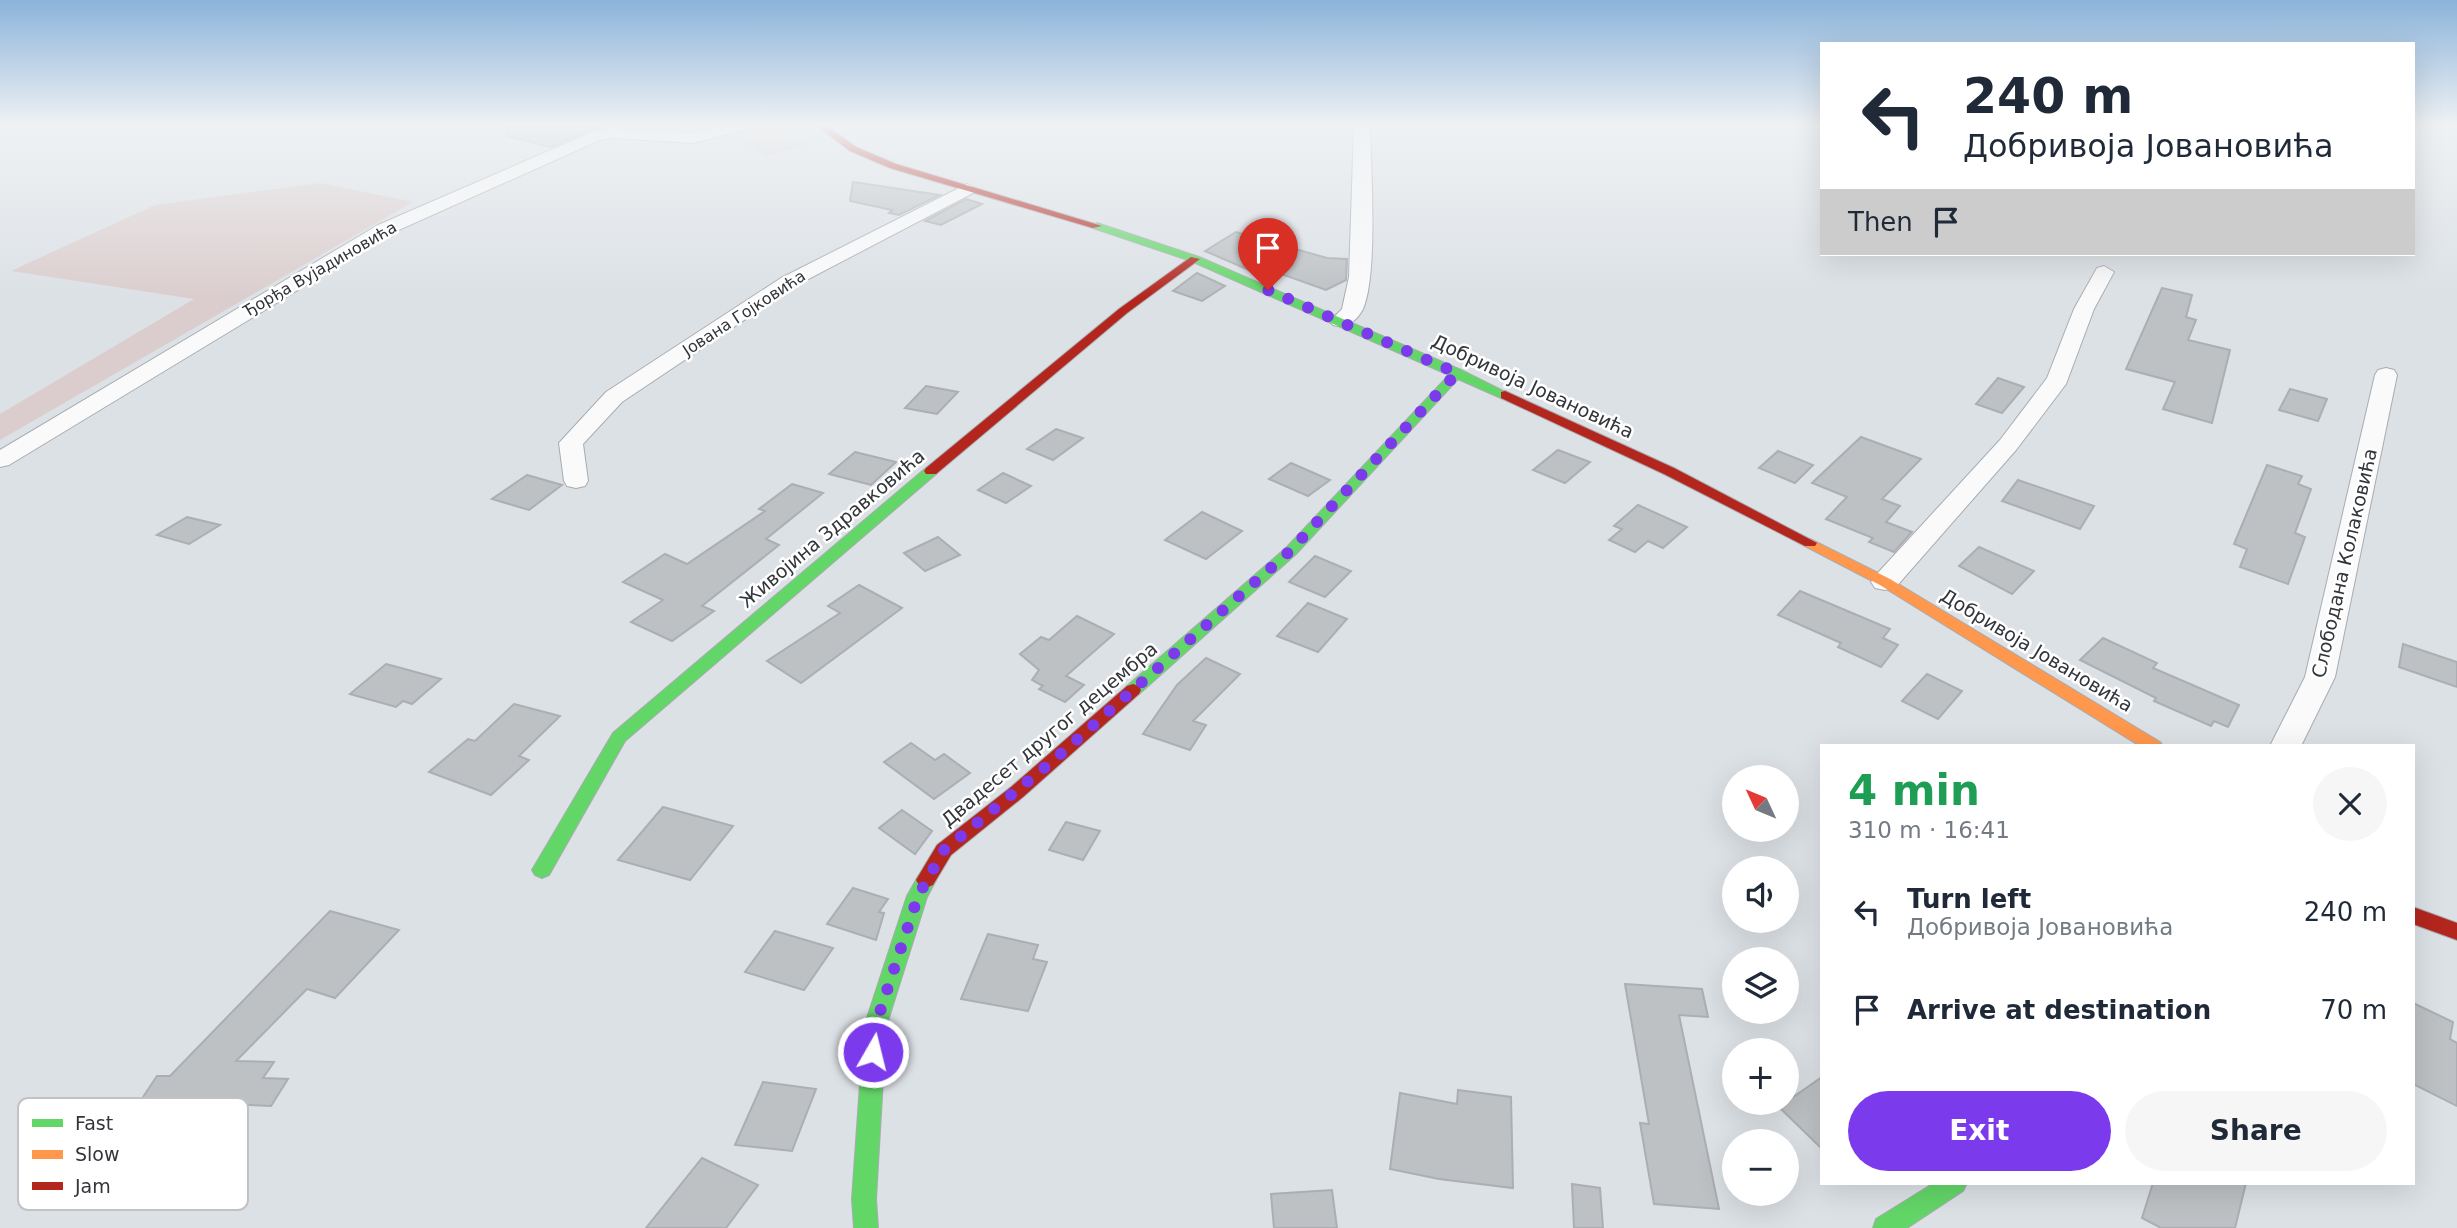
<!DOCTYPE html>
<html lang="en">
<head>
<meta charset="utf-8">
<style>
	:root { --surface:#fff; --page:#f6f6f7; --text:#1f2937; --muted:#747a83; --accent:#7c3aed }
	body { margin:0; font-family:"DejaVu Sans",sans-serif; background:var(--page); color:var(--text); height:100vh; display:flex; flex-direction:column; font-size:26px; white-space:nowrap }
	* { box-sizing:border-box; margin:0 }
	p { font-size:23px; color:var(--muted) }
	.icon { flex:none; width:38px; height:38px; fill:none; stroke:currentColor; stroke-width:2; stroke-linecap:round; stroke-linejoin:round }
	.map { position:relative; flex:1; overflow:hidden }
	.side { position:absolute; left:1820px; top:744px; width:595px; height:441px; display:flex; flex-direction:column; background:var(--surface); border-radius:0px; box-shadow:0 7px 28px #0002 }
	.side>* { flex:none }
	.hud { position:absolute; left:1820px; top:42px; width:595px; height:214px; border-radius:0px; box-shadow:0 7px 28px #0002; background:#fff; color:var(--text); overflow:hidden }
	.needle { width:46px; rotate:314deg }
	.tools { position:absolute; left:1722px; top:765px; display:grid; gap:14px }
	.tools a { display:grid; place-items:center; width:77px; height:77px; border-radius:50%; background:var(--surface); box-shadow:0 7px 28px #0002; font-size:35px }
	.pin { position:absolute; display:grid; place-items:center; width:60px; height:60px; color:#fff; margin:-72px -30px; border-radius:50% 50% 50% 0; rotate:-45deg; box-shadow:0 0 7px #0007 }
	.pin .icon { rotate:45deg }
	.me { position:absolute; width:77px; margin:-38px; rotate:8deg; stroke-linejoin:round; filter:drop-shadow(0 0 5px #0008) }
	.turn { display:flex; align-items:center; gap:24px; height:147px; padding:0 28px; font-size:32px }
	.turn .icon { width:91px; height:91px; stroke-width:2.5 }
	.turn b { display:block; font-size:49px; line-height:60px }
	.then { display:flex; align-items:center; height:66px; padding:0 28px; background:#0003; gap:14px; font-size:26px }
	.round { display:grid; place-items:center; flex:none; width:74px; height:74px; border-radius:37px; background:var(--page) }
	.headline { display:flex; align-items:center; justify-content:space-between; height:119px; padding:0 28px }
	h1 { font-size:42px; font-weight:600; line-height:52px; color:#1e9e55 }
	.button { display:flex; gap:14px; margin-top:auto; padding:14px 28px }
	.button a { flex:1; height:80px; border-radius:42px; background:var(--accent); color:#fff; font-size:28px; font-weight:600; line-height:80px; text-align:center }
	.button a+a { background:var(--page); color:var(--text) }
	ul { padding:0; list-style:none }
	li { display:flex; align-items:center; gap:21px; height:98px; padding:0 28px }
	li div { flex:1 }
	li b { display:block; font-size:26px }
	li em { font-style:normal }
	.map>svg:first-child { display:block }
	.green { fill:#dbcdcd }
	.building { fill:#bdc1c4; stroke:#abaeb2; stroke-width:2 }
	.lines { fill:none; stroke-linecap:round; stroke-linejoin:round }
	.street-casing { stroke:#a8acb0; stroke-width:2 }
	.fast-casing { stroke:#a8acb0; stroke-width:2 }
	.slow-casing { stroke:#a8acb0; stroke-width:2 }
	.jam-casing { stroke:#a8acb0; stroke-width:2 }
	.street { fill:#fafafb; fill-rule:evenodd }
	.fast { fill:#63d668; fill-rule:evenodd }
	.slow { fill:#ff974d; fill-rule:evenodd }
	.jam { fill:#b3261e; fill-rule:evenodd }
	.route { stroke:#7c3aed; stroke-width:12; stroke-dasharray:0 21.6 }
	.labels { text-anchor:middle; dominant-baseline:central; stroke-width:5; stroke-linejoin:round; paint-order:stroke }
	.far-street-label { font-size:16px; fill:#323539; stroke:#fff }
	.street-label { font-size:19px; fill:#323539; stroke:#fff }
	.key { fill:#fff; stroke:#c2c2c4; stroke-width:2 }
	.key-label { font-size:19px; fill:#323539 }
</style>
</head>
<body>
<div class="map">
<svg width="2457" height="1228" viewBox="0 0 2457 1228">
	<rect width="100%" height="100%" fill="#dce1e6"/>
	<g class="green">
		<path d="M 768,126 L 777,126 L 808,144 L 766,156 L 734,135 Z"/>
		<path d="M 320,183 L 413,202 L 0,440 L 0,414 L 194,299 L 11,271 L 155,205 Z"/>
	</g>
	<g class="building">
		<path d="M 507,126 L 607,126 L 589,131 L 551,147 L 506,136 Z"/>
		<path d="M 853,182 L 940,195 L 899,215 L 889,213 L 892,210 L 850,201 Z"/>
		<path d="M 966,199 L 982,204 L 941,225 L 925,221 Z"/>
		<path d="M 1236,232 L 1327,258 L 1347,259 L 1346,280 L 1326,290 L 1256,265 L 1249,270 L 1205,251 Z"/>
		<path d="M 1197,273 L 1225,286 L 1202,301 L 1173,291 Z"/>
		<path d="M 2162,288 L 2192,295 L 2186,317 L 2196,320 L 2188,340 L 2230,350 L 2212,423 L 2163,409 L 2175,382 L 2126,369 Z"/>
		<path d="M 1998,378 L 2024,387 L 2002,413 L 1976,404 Z"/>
		<path d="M 926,386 L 958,392 L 937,414 L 905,408 Z"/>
		<path d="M 2290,389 L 2327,399 L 2318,421 L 2279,410 Z"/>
		<path d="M 1056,429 L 1083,438 L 1053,460 L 1027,449 Z"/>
		<path d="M 1861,437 L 1921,459 L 1882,499 L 1900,506 L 1886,522 L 1912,532 L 1894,552 L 1869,542 L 1873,538 L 1826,519 L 1847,497 L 1812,483 Z"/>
		<path d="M 1558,450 L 1590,462 L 1565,483 L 1533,470 Z"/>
		<path d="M 1778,451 L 1813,465 L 1795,483 L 1759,468 Z"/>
		<path d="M 855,452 L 896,462 L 871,485 L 829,474 Z"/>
		<path d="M 1291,463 L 1330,480 L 1308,496 L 1269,479 Z"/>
		<path d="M 2267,465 L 2302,476 L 2298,484 L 2311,489 L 2295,533 L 2305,537 L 2288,584 L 2240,567 L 2247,549 L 2234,544 Z"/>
		<path d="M 1003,473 L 1031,486 L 1006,503 L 978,490 Z"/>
		<path d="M 527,475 L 562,485 L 529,510 L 492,499 Z"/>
		<path d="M 2018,480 L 2094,506 L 2080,529 L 2002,501 Z"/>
		<path d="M 792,484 L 823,493 L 766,539 L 779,545 L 702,606 L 714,611 L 672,641 L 631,622 L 663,600 L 623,582 L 665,554 L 687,564 L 765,511 L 759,509 Z"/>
		<path d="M 1638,505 L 1687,527 L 1663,548 L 1648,541 L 1635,552 L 1609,540 L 1622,529 L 1614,526 Z"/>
		<path d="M 1202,512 L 1242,531 L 1206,559 L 1165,540 Z"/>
		<path d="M 187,517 L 220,525 L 189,544 L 157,535 Z"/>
		<path d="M 938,537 L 960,555 L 925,571 L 904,553 Z"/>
		<path d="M 1979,547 L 2034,571 L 2012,594 L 1959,566 Z"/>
		<path d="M 1315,556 L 1351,571 L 1325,597 L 1289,582 Z"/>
		<path d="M 859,585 L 902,608 L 801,683 L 767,661 L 840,613 L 828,606 Z"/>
		<path d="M 1800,591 L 1890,629 L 1883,638 L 1898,645 L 1881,667 L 1838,647 L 1841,643 L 1778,615 Z"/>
		<path d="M 1308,603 L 1347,619 L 1318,652 L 1277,636 Z"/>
		<path d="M 1077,616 L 1114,634 L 1066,676 L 1084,685 L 1065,702 L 1039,689 L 1043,686 L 1032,680 L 1039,670 L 1020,654 L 1041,637 L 1049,640 Z"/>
		<path d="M 2103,638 L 2157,663 L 2153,668 L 2239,705 L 2228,727 L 2214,721 L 2211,726 L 2154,701 L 2156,698 L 2080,660 Z"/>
		<path d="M 2403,644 L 2457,662 L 2457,687 L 2399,667 Z"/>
		<path d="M 1206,658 L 1240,674 L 1193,721 L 1206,725 L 1190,750 L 1143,734 L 1177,685 Z"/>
		<path d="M 386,664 L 401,668 L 441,679 L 412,704 L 403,701 L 396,707 L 350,694 Z"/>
		<path d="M 1927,674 L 1962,691 L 1938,719 L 1902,701 Z"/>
		<path d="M 514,704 L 560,716 L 519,756 L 529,760 L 491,795 L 429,772 L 468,739 L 475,741 Z"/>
		<path d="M 911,743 L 935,760 L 944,754 L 970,773 L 934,799 L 884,762 Z"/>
		<path d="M 663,807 L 733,826 L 690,880 L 618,860 Z"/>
		<path d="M 902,810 L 932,831 L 915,854 L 879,828 Z"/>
		<path d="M 1066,822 L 1100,831 L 1083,860 L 1049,850 Z"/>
		<path d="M 853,888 L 888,899 L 879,912 L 884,913 L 876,940 L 827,924 Z"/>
		<path d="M 330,911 L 399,930 L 335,998 L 307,989 L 236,1061 L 274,1062 L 263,1078 L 288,1079 L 271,1106 L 141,1100 L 157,1076 L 170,1076 Z"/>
		<path d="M 775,931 L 833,948 L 804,990 L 745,972 Z"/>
		<path d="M 988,934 L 1038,945 L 1033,959 L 1047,962 L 1028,1011 L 961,999 Z"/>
		<path d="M 1625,984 L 1702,989 L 1708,1017 L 1679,1015 L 1719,1209 L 1654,1204 L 1640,1123 L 1649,1124 Z"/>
		<path d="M 2413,1003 L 2453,1022 L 2450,1039 L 2457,1043 L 2457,1106 L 2413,1084 Z"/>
		<path d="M 1822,1077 L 1822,1149 L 1779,1107 Z"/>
		<path d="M 763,1082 L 816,1089 L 792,1151 L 735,1145 Z"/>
		<path d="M 1458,1090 L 1511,1097 L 1513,1188 L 1439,1179 L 1390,1169 L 1400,1093 L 1457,1104 Z"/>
		<path d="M 702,1158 L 758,1185 L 726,1228 L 646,1228 Z"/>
		<path d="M 2153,1183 L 2246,1183 L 2235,1228 L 2161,1228 L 2142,1218 Z"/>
		<path d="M 1572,1184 L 1600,1188 L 1603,1228 L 1574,1228 Z"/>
		<path d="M 1332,1190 L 1337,1228 L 1274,1228 L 1271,1194 Z"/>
	</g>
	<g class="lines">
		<defs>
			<g id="street">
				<path d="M 721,126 L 751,126 L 749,129 L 693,143 L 612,138 L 600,140 L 392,233 L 9,465 L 0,467 L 0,450 L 378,225 L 590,133 L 612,128 L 693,133 Z"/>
				<path d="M 1354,126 L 1370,126 C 1371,168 1378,275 1363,309 C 1357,321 1346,329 1333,325 L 1330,321 L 1342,309 L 1349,277 Z"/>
				<path d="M 967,184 L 976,189 L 973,193 L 795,286 L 622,402 L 583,444 L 588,481 L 585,486 L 576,488 L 567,486 L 564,481 L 559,443 L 606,392 L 781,278 Z"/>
				<path d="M 2104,266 L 2114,272 L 2094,309 L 2066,384 L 2016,450 L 1895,588 L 1885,590 L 1875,588 L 1871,582 L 1875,576 L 2000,440 L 2047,378 L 2074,309 L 2097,268 Z"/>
				<path d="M 2386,368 L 2394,370 L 2397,375 L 2335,677 L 2301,746 L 2270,746 L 2305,677 L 2375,375 L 2378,370 Z"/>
			</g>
			<g id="fast">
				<path d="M 1097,223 L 1199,257 L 1461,370 L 1511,395 L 1509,398 L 1501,398 L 1458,379 L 1296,554 L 1139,694 L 1127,694 L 1125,690 L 1127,686 L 1286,548 L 1449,375 L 1191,261 L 1093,228 L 1092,226 Z"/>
				<path d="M 931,467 L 938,471 L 936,474 L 625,741 L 549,875 L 542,878 L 535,875 L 532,870 L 535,865 L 613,733 L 926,468 Z"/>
				<path d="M 926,872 L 933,875 L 936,880 L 927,897 L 886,1027 L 876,1199 L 878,1228 L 854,1228 L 852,1199 L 864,1027 L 907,896 L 919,875 Z"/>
				<path d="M 1934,1183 L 1967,1183 L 1963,1191 L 1907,1228 L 1873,1228 L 1876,1219 Z"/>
			</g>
			<path id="slow" d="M 1810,539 L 1890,579 L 2160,742 L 2163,746 L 2140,746 L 1880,585 L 1805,546 L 1803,543 Z"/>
			<g id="jam">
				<path d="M 817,126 L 827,126 L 856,147 L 896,164 L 1102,226 L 1093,228 L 890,168 L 850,151 Z"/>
				<path d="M 1191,257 L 1200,259 L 1127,313 L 936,474 L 926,474 L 924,471 L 926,468 L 1119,309 Z"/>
				<path d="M 1505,391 L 1674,468 L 1817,543 L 1815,546 L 1805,546 L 1664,474 L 1501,398 L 1501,392 Z"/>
				<path d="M 1133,684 L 1139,686 L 1141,690 L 1139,694 L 1023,797 L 951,855 L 933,885 L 926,888 L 919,885 L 916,880 L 937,845 L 1011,787 L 1127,686 Z"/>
				<path d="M 2413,907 L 2457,923 L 2457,940 L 2413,924 Z"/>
			</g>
		</defs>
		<use href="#street" class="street-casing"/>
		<use href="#fast" class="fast-casing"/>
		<use href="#slow" class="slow-casing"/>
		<use href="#jam" class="jam-casing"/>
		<use href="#street" class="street"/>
		<use href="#fast" class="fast"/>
		<use href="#slow" class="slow"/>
		<use href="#jam" class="jam"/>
	</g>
	<linearGradient id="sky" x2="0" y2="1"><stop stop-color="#8bb3da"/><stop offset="0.42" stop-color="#eff2f4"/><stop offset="1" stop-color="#eff2f4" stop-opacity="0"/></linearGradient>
	<rect width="2457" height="298" fill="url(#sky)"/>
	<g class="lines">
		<path class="route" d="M 873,1052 L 875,1027 L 918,896 L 944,850 L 1055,759 L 1290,551 L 1457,373 L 1268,290"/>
	</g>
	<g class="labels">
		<g class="far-street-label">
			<text transform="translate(320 269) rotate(-30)">Ђорђа Вујадиновића</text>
			<text transform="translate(744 313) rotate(-33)">Јована Гојковића</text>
		</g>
		<g class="street-label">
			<text transform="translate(1533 386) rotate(25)">Добривоја Јовановића</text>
			<text transform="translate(832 528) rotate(-40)">Живојина Здравковића</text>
			<text transform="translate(2344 563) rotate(-77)">Слободана Колаковића</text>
			<text transform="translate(2037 650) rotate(31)">Добривоја Јовановића</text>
			<text transform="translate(1049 734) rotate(-40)">Двадесет другог децембра</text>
		</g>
	</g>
	<rect x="18" y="1098" width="230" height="112" rx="10" class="key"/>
	<rect x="32" y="1119" width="31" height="8" fill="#63d668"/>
	<rect x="32" y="1150" width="31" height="9" fill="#ff974d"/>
	<rect x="32" y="1182" width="31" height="8" fill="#b3261e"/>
	<g class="key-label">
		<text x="75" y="1130">Fast</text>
		<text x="75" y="1161">Slow</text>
		<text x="75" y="1193">Jam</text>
	</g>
</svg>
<div class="tools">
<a><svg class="needle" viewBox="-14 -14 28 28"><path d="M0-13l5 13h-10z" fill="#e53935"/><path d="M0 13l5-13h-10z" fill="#747a83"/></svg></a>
<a><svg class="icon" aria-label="sound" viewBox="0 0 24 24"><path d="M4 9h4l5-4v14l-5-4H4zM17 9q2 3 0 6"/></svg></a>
<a><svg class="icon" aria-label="layers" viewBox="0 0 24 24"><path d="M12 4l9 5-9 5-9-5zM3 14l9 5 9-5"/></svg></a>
<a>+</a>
<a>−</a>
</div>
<div class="pin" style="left:1268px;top:290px;background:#d93025"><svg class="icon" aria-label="arrive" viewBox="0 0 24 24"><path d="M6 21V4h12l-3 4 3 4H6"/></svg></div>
<svg class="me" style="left:873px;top:1052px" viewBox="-20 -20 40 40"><circle r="17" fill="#7c3aed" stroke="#fff" stroke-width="3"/><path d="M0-11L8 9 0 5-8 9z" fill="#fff"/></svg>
<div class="hud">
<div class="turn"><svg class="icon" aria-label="left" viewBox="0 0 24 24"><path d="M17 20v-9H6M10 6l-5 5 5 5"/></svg><div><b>240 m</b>Добривоја Јовановића</div></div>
<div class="then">Then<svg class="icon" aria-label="arrive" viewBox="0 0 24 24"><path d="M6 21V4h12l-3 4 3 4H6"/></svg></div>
</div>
<section class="side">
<div class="headline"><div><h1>4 min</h1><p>310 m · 16:41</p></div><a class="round"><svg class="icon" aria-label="close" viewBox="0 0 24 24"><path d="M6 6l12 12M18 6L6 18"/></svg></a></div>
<ul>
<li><svg class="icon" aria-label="left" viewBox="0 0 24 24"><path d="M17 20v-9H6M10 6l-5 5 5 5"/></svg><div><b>Turn left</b><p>Добривоја Јовановића</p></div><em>240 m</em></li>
<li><svg class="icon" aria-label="arrive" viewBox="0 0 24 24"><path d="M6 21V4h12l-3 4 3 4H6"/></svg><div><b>Arrive at destination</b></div><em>70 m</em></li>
</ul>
<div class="button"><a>Exit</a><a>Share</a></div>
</section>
</div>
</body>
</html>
